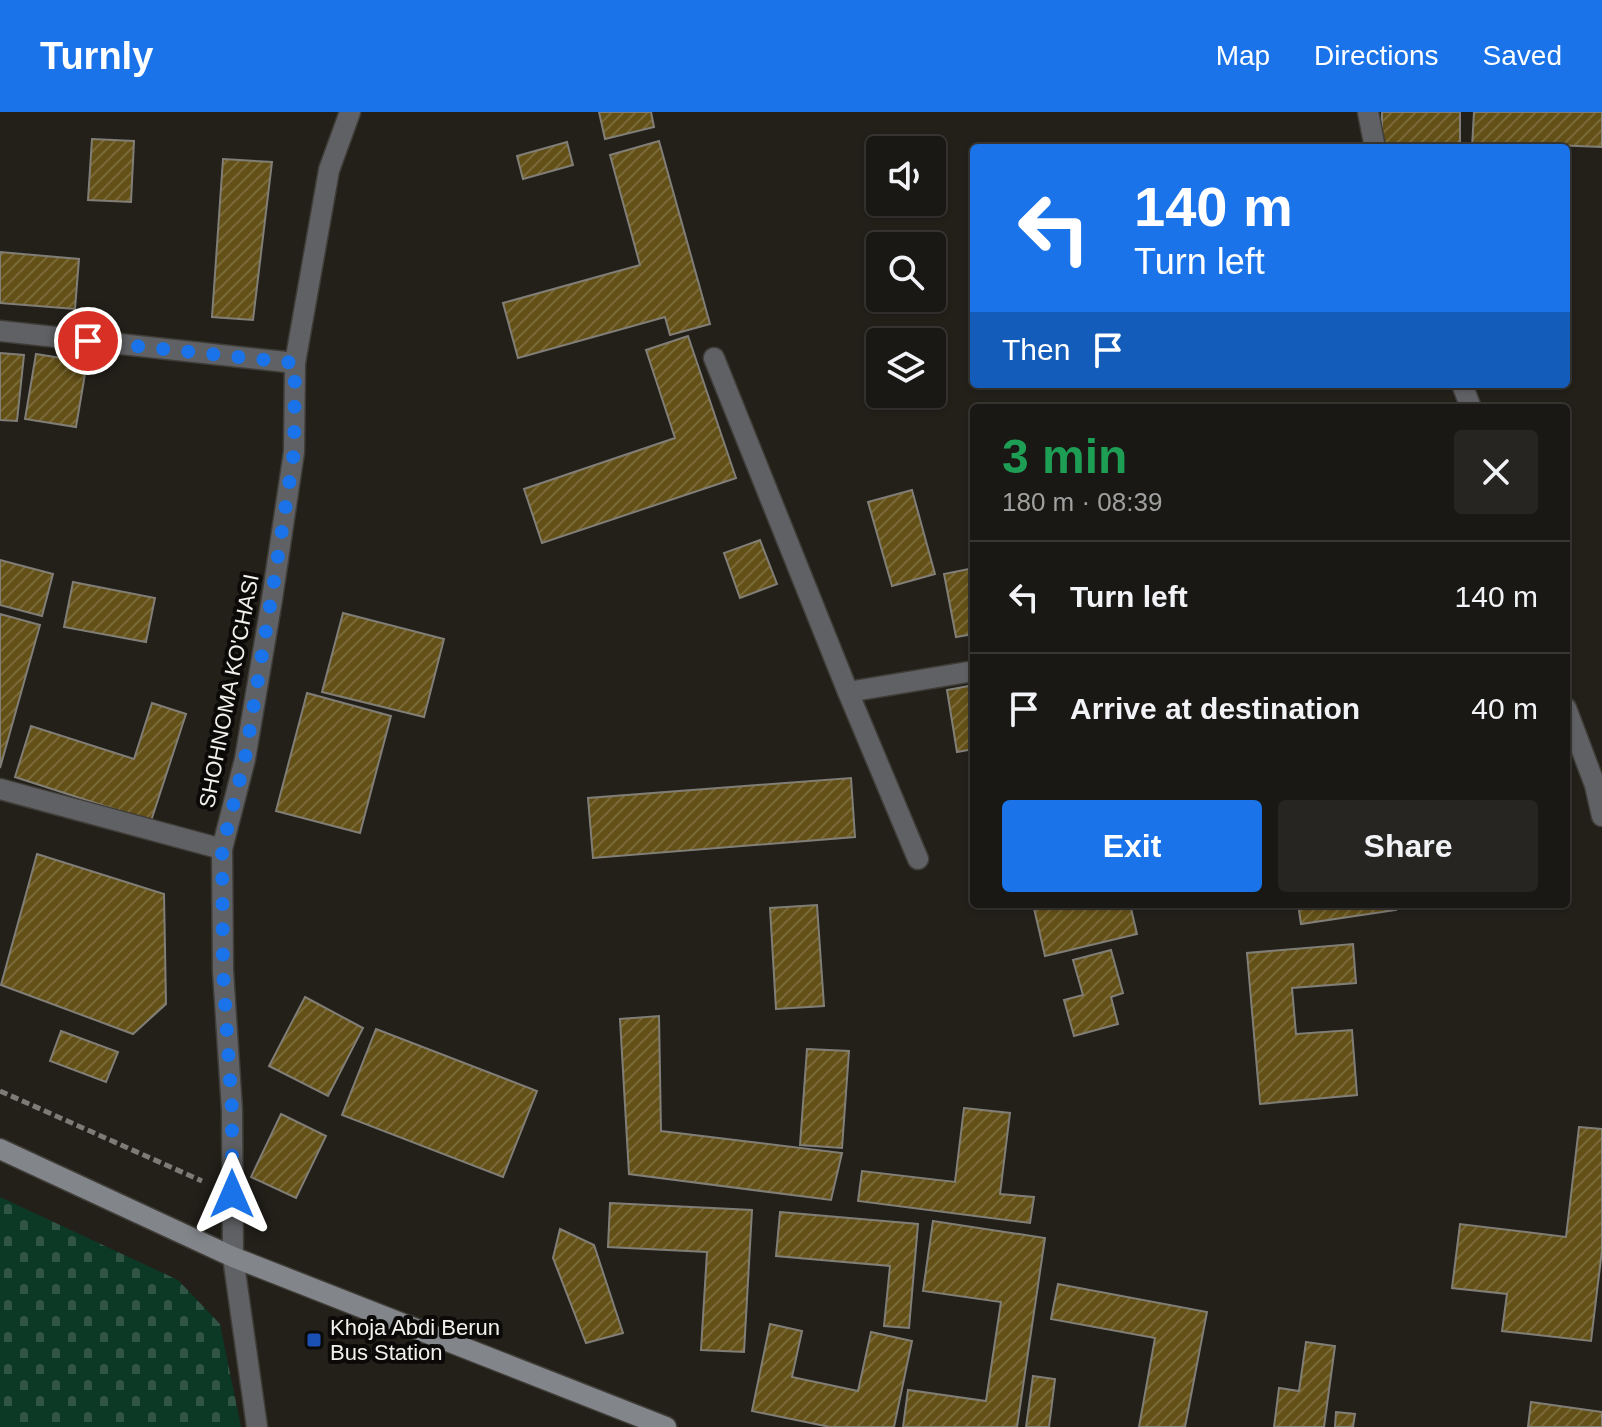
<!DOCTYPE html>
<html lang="en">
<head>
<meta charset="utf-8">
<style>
	:root { --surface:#1a1814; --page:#272522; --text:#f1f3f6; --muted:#9fa0a0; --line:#383734; --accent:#1a73e8 }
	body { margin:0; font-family:Helvetica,sans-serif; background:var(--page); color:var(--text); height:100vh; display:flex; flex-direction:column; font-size:30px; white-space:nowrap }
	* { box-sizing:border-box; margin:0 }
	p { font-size:26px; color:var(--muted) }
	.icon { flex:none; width:44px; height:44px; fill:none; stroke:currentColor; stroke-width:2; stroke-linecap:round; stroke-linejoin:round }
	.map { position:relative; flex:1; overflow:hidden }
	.panel { position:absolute; left:970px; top:292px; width:600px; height:504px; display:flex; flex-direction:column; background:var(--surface); border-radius:8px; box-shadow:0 2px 6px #0004,0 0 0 2px var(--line) }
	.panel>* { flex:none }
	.top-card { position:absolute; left:970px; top:32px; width:600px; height:244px; border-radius:8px; box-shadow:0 2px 6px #0004,0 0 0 2px var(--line); background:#1a73e8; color:#fff; overflow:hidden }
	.fabs { position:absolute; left:866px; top:24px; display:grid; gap:16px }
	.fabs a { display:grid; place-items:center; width:80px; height:80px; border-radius:8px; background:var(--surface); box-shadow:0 2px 6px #0004,0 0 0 2px var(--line); font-size:40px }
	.pin { position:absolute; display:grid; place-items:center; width:68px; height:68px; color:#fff; margin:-34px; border:4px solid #fff; border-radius:50%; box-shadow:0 2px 8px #0007 }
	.me { position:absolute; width:88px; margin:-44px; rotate:0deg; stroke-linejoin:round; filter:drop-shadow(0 0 6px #0008) }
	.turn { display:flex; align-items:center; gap:28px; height:168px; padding:0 32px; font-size:36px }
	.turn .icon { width:104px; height:104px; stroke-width:2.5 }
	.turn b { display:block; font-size:56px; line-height:68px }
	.then { display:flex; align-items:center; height:76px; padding:0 32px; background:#0003; gap:16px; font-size:30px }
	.round { display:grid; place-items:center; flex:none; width:84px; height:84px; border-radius:8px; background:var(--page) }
	.overview { display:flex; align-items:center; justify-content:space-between; height:136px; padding:0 32px }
	h1 { font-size:48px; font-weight:700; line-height:60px; color:#1e9e55 }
	.button { display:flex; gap:16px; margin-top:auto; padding:16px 32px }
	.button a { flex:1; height:92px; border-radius:8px; background:var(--accent); color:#fff; font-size:32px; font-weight:700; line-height:92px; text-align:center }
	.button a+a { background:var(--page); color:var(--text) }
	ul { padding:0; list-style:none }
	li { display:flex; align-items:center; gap:24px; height:112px; padding:0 32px; border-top:2px solid var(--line) }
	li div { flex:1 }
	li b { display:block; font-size:30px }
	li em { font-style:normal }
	header { display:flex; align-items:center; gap:48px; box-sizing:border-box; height:112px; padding:0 40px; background:var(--accent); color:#fff }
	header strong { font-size:38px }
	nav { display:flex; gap:44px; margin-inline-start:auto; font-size:28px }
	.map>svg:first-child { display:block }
	.cemetery { fill:url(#cemetery-stones) }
	.building { fill:url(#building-hatch); stroke:#817e77; stroke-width:2 }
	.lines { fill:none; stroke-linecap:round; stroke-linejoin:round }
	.street-casing { stroke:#403d38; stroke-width:23 }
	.secondary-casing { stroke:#403d38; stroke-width:23 }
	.path { stroke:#7e7b76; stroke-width:5; stroke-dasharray:8 4; stroke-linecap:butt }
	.street { stroke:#5f6164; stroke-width:20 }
	.secondary { stroke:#82868a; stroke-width:20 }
	.route { stroke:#1a73e8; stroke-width:14; stroke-dasharray:0 25.2 }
	.transit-dot { fill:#1a4fb4; stroke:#0b0a08; stroke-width:3 }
	.labels { text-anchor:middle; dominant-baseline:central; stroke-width:8; stroke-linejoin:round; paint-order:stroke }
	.street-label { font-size:22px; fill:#f3f1ed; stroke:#0b0a08 }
	.poi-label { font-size:22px; fill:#f3f1ed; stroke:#0b0a08; text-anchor:start }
</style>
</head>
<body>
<header>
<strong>Turnly</strong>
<nav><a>Map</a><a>Directions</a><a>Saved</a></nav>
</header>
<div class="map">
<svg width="1602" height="1315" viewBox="0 0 1602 1315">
	<defs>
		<pattern id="cemetery-stones" width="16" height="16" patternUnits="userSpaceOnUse" patternTransform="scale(2)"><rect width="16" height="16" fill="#0c3826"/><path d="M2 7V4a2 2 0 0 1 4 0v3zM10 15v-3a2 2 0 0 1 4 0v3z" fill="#305546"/></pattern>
		<pattern id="building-hatch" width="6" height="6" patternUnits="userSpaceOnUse" patternTransform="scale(2)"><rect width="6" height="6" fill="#635017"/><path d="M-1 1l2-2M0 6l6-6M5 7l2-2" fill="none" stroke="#7a6a39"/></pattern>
	</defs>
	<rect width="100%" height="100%" fill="#23201a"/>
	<path class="cemetery" d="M 0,1085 L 178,1168 L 220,1212 L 241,1315 L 0,1315 Z"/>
	<g class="building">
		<path d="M 599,0 L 651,0 L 654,15 L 605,27 Z"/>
		<rect x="1382" y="0" width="78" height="36"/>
		<path d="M 1474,0 L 1602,0 L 1602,35 L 1553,33 L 1553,36 L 1472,36 Z"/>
		<path d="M 92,27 L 134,29 L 131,90 L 88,88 Z"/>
		<path d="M 659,29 L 710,212 L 670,223 L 665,205 L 518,246 L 503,191 L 640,153 L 610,43 Z"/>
		<path d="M 567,30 L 573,53 L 523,67 L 517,44 Z"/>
		<path d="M 223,47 L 272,50 L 253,208 L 212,205 Z"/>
		<path d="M 0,140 L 79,147 L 75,197 L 0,191 Z"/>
		<path d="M 688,224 L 736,366 L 542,431 L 524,377 L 675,326 L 646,238 Z"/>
		<path d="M 0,241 L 24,243 L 17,309 L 0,308 Z"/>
		<path d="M 36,242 L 87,250 L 76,315 L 25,307 Z"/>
		<path d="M 912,378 L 935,462 L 892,474 L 868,390 Z"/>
		<path d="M 760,428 L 777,472 L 740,486 L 724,441 Z"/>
		<path d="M 0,448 L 53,462 L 42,504 L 0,493 Z"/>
		<path d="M 974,456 L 974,522 L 956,525 L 944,462 Z"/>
		<path d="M 73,470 L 155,486 L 146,530 L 64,515 Z"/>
		<path d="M 343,501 L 444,527 L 424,605 L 322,580 Z"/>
		<path d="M 0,502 L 40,513 L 0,656 Z"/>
		<path d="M 974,573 L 974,637 L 957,640 L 947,578 Z"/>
		<path d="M 307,581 L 391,604 L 360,721 L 276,699 Z"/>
		<path d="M 152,591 L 186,602 L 151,709 L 15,665 L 31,614 L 134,647 Z"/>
		<path d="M 851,666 L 855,725 L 593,746 L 588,686 Z"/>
		<path d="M 37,742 L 164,782 L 166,892 L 133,922 L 1,873 Z"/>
		<path d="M 1033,792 L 1130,792 L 1137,822 L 1045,844 Z"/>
		<path d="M 1298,792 L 1395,792 L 1396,798 L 1301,812 Z"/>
		<path d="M 817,793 L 824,894 L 776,897 L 770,796 Z"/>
		<path d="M 1353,832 L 1356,871 L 1292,876 L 1296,922 L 1352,918 L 1357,983 L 1260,992 L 1247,841 Z"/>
		<path d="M 1111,838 L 1123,881 L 1111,885 L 1118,912 L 1074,924 L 1064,888 L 1083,883 L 1073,848 Z"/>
		<path d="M 305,885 L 363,916 L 328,984 L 269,954 Z"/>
		<path d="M 659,904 L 661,1019 L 842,1041 L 831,1088 L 629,1062 L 620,907 Z"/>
		<path d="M 376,917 L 537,979 L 503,1065 L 342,1003 Z"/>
		<path d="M 61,919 L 118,940 L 106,970 L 50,949 Z"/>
		<path d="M 807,937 L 849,939 L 842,1036 L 800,1033 Z"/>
		<path d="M 964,996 L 1010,1001 L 1000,1082 L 1034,1085 L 1030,1111 L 858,1089 L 862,1059 L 955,1070 Z"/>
		<path d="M 281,1002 L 326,1024 L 296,1086 L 251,1065 Z"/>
		<path d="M 1579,1015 L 1602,1017 L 1602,1138 L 1591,1229 L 1502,1219 L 1507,1182 L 1452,1176 L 1460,1112 L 1566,1125 Z"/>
		<path d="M 610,1091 L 752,1098 L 744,1240 L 701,1238 L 707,1140 L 608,1135 Z"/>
		<path d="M 780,1100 L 918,1112 L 909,1216 L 884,1214 L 890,1154 L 776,1144 Z"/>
		<path d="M 933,1109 L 1045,1126 L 1017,1315 L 903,1315 L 908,1278 L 986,1289 L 1001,1190 L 923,1179 Z"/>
		<path d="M 560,1117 L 594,1133 L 623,1221 L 586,1231 L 553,1146 Z"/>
		<path d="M 1058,1172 L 1207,1200 L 1185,1315 L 1139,1315 L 1155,1226 L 1051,1207 Z"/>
		<path d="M 770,1212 L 802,1219 L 792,1265 L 858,1279 L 871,1220 L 912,1229 L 894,1315 L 830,1315 L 752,1299 Z"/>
		<path d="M 1306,1230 L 1335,1234 L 1324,1315 L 1274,1315 L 1279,1276 L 1299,1279 Z"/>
		<path d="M 1033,1264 L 1055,1267 L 1049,1315 L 1026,1315 Z"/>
		<path d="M 1531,1290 L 1602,1300 L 1602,1315 L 1528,1315 Z"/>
		<path d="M 1336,1300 L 1355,1302 L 1353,1315 L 1335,1315 Z"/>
	</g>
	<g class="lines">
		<defs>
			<g id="street">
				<path d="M 1368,0 L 1375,36"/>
				<path d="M 0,219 L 295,251"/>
				<path d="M 714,246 L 848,580 L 974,559"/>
				<path d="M 1462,272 L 1471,296"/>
				<path d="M 848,580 L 918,747"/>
				<path d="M 1566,596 L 1595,673 L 1602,704"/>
				<path d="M 0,677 L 222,737"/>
				<path d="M 257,1315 L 233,1145 L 232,998 L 223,859 L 222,737 L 245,647 L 272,487 L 294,340 L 295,251 L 329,58 L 350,0"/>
			</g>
			<path id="secondary" d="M 0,1037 L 233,1145 L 666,1315"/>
		</defs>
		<use href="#street" class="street-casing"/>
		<use href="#secondary" class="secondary-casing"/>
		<path class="path" d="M 0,979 L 202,1069"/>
		<use href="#street" class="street"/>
		<use href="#secondary" class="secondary"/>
	</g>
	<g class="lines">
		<path class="route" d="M 88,229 L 295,251 L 294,340 L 276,457 L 245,647 L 222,737 L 223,859 L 232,998 L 232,1082"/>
	</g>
	<rect class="transit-dot" x="306" y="1220" width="16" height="16" rx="4"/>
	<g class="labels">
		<g class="street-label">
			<text transform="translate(229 579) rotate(-79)">SHOHNOMA KO'CHASI</text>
		</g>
		<g class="poi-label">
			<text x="330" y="1215">Khoja Abdi Berun<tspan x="330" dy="25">Bus Station</tspan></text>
		</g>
	</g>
</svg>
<div class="fabs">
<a><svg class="icon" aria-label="sound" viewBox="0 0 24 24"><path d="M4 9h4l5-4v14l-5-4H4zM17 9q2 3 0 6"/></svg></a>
<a><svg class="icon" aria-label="search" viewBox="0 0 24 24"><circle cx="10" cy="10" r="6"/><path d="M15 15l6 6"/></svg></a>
<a><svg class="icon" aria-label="layers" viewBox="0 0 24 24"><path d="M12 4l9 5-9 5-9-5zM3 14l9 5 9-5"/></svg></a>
</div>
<div class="pin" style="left:88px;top:229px;background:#d93025"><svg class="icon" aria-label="arrive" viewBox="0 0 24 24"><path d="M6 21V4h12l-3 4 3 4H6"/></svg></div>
<svg class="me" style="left:232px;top:1082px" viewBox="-20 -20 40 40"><path d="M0-17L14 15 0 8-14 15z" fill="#1a73e8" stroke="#fff" stroke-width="4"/></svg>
<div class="top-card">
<div class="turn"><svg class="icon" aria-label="left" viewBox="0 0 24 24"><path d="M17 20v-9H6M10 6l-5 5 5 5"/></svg><div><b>140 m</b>Turn left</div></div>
<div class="then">Then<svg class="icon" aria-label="arrive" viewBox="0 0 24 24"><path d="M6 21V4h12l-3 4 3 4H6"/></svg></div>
</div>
<section class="panel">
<div class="overview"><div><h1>3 min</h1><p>180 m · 08:39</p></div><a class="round"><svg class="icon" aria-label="close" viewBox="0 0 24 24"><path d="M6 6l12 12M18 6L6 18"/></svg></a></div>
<ul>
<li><svg class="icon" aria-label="left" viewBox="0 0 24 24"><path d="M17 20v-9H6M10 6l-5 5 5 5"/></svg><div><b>Turn left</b></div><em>140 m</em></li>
<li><svg class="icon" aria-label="arrive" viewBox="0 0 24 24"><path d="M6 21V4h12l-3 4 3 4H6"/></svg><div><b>Arrive at destination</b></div><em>40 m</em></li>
</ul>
<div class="button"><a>Exit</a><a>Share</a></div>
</section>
</div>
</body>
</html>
